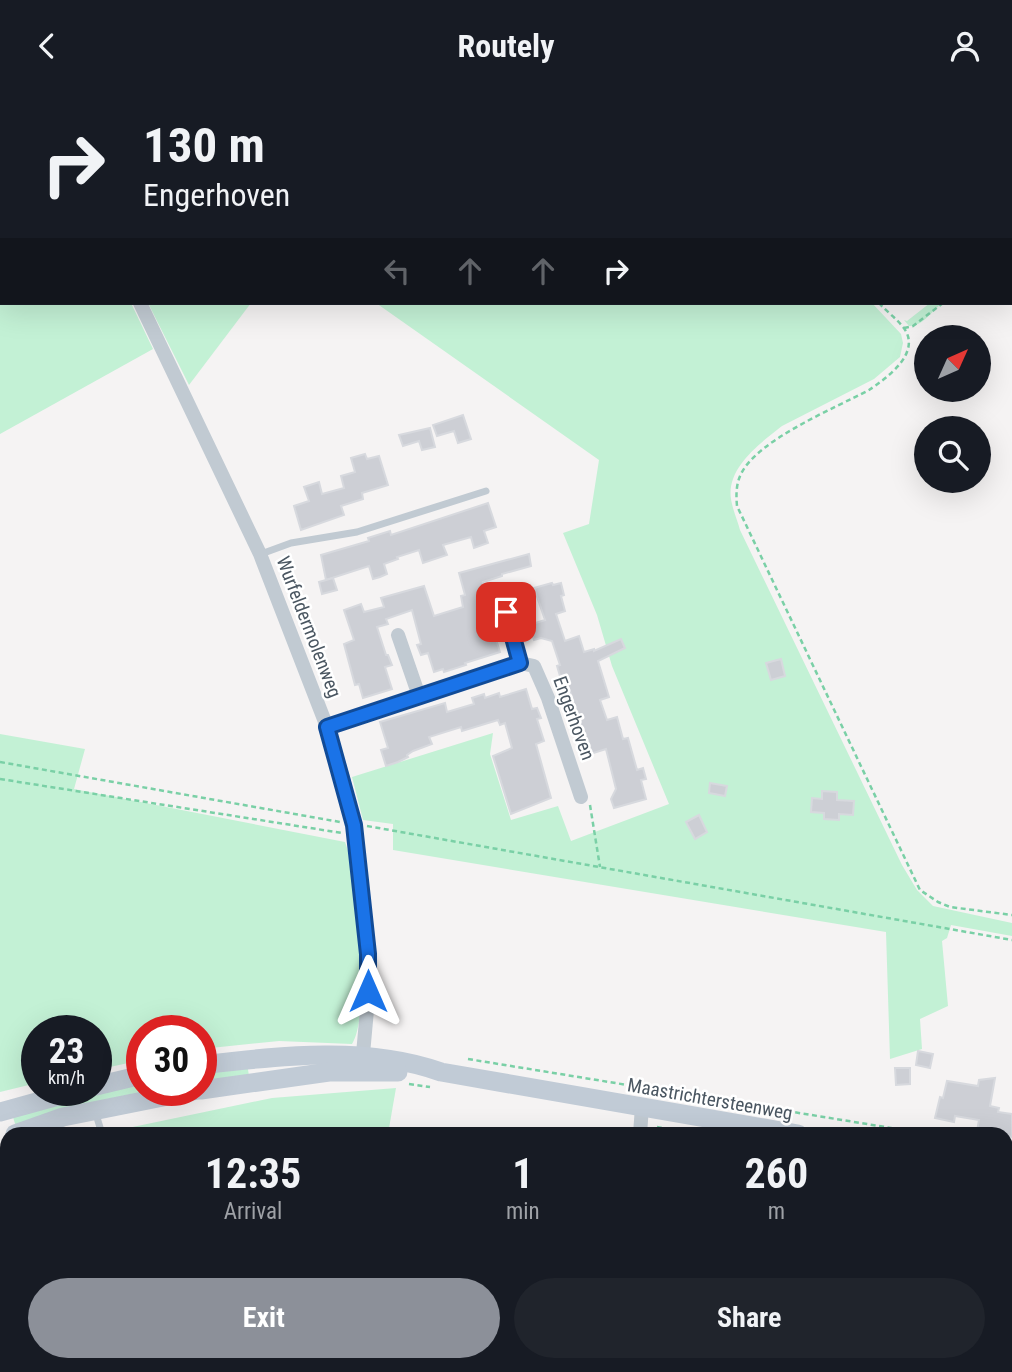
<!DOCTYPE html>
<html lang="en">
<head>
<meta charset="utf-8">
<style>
	:root { --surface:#171b24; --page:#20242c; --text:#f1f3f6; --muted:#9ea1a6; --accent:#8c9099 }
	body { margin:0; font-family:"Roboto Condensed",sans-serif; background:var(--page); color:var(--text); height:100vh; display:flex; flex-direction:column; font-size:26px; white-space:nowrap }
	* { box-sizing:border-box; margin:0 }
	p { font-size:23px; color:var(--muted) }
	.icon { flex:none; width:38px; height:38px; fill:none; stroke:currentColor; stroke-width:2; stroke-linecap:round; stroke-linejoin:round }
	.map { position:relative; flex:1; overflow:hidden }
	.drawer { position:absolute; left:0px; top:1036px; width:1013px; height:245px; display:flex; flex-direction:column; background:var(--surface); border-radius:21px 21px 0 0; box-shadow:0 7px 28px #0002 }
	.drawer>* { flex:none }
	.banner { position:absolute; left:0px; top:0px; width:1013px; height:214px; box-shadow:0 7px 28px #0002; background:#171b24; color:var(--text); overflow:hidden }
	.needle { width:46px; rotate:45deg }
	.tools { position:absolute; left:914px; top:234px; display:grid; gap:14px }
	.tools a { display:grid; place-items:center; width:77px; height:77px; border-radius:50%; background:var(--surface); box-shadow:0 7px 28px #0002; font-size:35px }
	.speed { position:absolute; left:21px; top:924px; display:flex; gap:14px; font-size:35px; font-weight:700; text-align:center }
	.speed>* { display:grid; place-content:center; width:91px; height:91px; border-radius:50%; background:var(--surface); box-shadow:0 7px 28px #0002; line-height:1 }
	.speed small { font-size:18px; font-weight:400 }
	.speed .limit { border:10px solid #d22; background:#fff; color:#111 }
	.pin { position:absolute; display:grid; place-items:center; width:60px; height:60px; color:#fff; margin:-30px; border-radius:14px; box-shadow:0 4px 10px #0006 }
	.me { position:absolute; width:77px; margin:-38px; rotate:0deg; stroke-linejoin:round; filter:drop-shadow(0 0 5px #0008) }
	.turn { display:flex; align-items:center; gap:24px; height:147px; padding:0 28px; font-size:32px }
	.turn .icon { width:91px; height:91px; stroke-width:2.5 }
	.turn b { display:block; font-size:49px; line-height:60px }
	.lanes { display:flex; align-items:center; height:66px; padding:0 28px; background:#0003; justify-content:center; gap:35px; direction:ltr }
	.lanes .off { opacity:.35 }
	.eta { display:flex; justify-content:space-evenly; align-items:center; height:119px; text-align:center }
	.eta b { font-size:42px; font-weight:700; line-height:49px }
	.primary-button { display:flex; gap:14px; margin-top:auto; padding:14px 28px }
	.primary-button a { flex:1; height:80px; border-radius:42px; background:var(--accent); color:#fff; font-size:28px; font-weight:700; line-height:80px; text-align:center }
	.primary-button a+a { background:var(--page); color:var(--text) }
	header { display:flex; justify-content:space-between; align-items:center; height:91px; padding:0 28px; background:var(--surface); font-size:32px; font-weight:700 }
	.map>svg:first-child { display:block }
	.green { fill:#c3f1d5 }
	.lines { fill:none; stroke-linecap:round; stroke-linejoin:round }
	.stream { stroke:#90daee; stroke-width:4.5 }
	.building { fill:#cdcfd5; stroke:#d7d9de; stroke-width:2 }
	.path { stroke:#7ad0a6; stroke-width:2.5; stroke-dasharray:5 3.5; stroke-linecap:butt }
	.lane { stroke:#c1cad2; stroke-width:7 }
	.street { stroke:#c1cad2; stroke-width:14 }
	.secondary { stroke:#c1cbd6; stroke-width:19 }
	.primary { stroke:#b3c2d1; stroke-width:23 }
	.route-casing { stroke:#114b97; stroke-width:18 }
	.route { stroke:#1a73e8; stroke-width:12 }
	.labels { text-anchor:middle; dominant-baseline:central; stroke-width:5; stroke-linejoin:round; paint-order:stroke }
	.street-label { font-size:19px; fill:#4a5661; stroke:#fff }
</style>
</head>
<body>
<header><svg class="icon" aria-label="back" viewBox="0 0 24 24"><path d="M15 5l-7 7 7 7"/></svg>Routely<svg class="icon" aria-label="person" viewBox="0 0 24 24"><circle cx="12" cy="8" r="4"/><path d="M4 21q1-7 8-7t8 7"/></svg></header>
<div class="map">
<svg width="1012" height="1281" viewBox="0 0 1012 1281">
	<rect width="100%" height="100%" fill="#f5f3f3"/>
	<g class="green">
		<path d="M 0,0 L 27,0 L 2,2 L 2,212 L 131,212 L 153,258 L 0,343 Z"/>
		<path d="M 226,0 L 671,0 L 677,2 L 226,2 Z"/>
		<path d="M 148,212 L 251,212 L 189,294 Z"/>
		<path d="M 376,212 L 872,212 L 901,243 L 903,252 L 900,266 L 874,288 L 782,335 C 758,354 723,379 732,413 C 734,422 738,431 740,439 L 902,774 L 917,799 L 933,815 L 1012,832 L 1012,845 L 951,834 L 947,847 L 942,850 L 948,915 L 920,928 L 922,958 L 890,968 L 886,841 L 393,759 L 393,733 L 363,729 L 352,686 L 493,642 L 490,663 L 511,729 L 558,715 L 571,750 L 669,713 L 612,575 L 597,524 L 563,442 L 589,433 L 599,369 Z"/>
		<path d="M 930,212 L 942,212 C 932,220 922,236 909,235 L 904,229 L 907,230 Z"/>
		<path d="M 0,643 L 85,658 L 74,698 L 345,751 C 349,763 354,775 356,787 C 360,821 369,926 352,953 L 279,950 L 201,958 L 201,940 L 142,940 L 142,969 L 96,979 L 96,940 L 37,940 L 37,992 L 0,1001 Z"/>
		<path d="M 247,972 L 249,985 L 201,992 L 201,977 Z"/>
		<path d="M 142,992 L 142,999 L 161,999 L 16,1036 L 13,1026 Z"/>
		<path d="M 396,997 L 388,1043 L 125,1043 L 123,1038 L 272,1007 Z"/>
		<path d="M 1006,1104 L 1012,1105 L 1012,1281 L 984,1281 L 983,1274 L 1006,1274 Z"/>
		<path d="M 0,1118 L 7,1176 L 7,1208 L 0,1153 Z"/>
	</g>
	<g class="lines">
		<g class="stream">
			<path d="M 781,0 L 790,2"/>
			<path d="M 1012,33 L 1012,34"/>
		</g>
	</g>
	<g class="building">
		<path d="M 463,324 L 471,348 L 458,352 L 454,340 L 437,345 L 433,334 Z"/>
		<path d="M 430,337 L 435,356 L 422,359 L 419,350 L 403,355 L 399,344 Z"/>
		<path d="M 365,363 L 367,368 L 379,365 L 388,394 L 362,402 L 363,408 L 341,415 L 344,424 L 301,439 L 294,415 L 309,410 L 304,396 L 319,391 L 322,403 L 344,397 L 341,385 L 355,381 L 351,367 Z"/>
		<path d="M 488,412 L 496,436 L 484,440 L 488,452 L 474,457 L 471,446 L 443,454 L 447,464 L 423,472 L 419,459 L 397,466 L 398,468 L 384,473 L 387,483 L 380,486 L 373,488 L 369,475 L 326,489 L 321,464 L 369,450 L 368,447 L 390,440 L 391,444 Z"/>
		<path d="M 529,463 L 531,475 L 502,483 L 502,485 L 483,491 L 489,514 L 479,517 L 485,539 L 488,538 L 491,550 L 496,548 L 500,561 L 465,572 L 466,574 L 444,581 L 443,578 L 434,581 L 428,562 L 421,564 L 417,554 L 421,553 L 412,519 L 386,528 L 388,533 L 377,536 L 386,564 L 388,564 L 392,574 L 385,576 L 392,598 L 363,607 L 359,593 L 355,594 L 344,553 L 354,549 L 344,519 L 361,513 L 364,521 L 384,516 L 381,507 L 424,495 L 434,525 L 463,516 L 461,505 L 465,504 L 459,482 Z"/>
		<path d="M 333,487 L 337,499 L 322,503 L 319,491 Z"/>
		<path d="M 552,492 L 553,494 L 561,492 L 564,504 L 561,505 L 565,520 L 556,523 L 565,550 L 579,545 L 584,561 L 594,558 L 594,560 L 621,548 L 625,557 L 598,570 L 609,606 L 600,609 L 607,629 L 617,626 L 623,648 L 628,647 L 637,679 L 643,677 L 646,688 L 641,689 L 646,708 L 614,717 L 611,708 L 616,698 L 606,658 L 587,664 L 575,633 L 580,631 L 571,603 L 564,584 L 560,585 L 557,575 L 560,574 L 552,550 L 541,547 L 534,549 L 529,534 L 545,529 L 534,497 Z"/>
		<path d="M 781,568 L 785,585 L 771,589 L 766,572 Z"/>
		<path d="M 526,598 L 532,618 L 537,617 L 541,627 L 537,628 L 544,650 L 536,653 L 551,707 L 511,723 L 493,665 L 512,657 L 505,632 L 500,634 L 498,629 L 462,640 L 461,636 L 429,646 L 432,653 L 413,660 L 407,664 L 408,666 L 398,671 L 386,675 L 381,659 L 388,657 L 380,631 L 445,612 L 447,621 L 474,613 L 472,607 L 484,603 L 485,607 L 499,602 L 500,606 Z"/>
		<path d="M 710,692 L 727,695 L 725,705 L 709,702 Z"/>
		<path d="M 822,700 L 837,701 L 837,709 L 854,710 L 853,724 L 839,723 L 839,729 L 824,728 L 824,722 L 811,721 L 812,707 L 822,708 Z"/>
		<path d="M 699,724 L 707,741 L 695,748 L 686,731 Z"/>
		<path d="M 918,960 L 933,963 L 930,977 L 916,974 Z"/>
		<path d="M 895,977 L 910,977 L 910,993 L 896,994 Z"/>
		<path d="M 995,987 L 990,1015 L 999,1017 L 998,1021 L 1012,1023 L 1012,1046 L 1006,1045 L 1006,1043 L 977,1040 L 979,1029 L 955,1025 L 954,1031 L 935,1027 L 940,1006 L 943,1007 L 947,990 L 978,995 L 979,989 Z"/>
	</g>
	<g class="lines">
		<g class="path">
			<path d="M 693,0 L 697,2"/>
			<path d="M 743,2 L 744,0"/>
			<path d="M 879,212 C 886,220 896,227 903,236 C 923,261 887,287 869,299 C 835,317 757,349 741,383 C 736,393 736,404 737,415 L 920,799 L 938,811 L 950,816 L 1012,824"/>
			<path d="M 904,237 L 913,235 L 943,212"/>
			<path d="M 0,671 L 340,731"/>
			<path d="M 0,688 L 342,742"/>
			<path d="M 590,714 L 600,776"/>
			<path d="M 367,735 L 1012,849"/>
			<path d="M 468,968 L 928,1043"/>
			<path d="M 409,993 L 430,996"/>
			<path d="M 657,1036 L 691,1043"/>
			<path d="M 1006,1057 L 1012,1058"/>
			<path d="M 0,1075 L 7,1062"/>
			<path d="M 0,1096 L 7,1158"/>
		</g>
		<g class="lane">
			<path d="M 261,463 L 291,452 L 357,441 L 486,400"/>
			<path d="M 95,1020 L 102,1043"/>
		</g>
		<g class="street">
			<path d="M 34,2 L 35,0"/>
			<path d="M 140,212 L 260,463 L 327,636 L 343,687 L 356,744 L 368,863 L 367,919 L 362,974"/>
			<path d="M 506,521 L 520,572"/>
			<path d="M 398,544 L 419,605"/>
			<path d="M 327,636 L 520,572 L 534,575 L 548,607 L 581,706"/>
			<path d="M 640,1043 L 642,1016"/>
			<path d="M 729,1274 L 732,1281"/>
		</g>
		<g class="secondary">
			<path d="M 201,974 C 279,965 366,954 441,981 L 798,1043"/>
			<path d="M 96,995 L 142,984"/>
			<path d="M 201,999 L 329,981 L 398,981"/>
			<path d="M 0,1021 L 80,999"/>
			<path d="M 15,1043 L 63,1026 L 198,999"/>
			<path d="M 1006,1080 L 1012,1081"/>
		</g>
		<path class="primary" d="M 0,1214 L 7,1267"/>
	</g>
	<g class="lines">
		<defs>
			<path id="route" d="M 368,900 L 368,863 L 354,734 L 327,636 L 520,572 L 506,521"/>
		</defs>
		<use href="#route" class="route-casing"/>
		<use href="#route" class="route"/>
	</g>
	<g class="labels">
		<g class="street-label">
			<text transform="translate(309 536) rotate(69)">Wurfeldermolenweg</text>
			<text transform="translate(574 627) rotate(70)">Engerhoven</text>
			<text transform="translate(710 1008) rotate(10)">Maastrichtersteenweg</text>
		</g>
	</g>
</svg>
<div class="tools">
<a><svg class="needle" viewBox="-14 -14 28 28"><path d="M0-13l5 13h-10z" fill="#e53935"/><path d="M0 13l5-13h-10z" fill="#9ea1a6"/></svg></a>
<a><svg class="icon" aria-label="search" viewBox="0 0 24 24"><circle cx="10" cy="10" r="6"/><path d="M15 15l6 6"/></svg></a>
</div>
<div class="speed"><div>23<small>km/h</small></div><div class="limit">30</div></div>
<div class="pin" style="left:506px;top:521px;background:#d93025"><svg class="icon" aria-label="arrive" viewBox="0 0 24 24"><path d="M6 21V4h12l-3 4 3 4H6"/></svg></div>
<svg class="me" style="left:368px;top:900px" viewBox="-20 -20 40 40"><path d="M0-17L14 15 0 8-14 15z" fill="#1a73e8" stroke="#fff" stroke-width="4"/></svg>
<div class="banner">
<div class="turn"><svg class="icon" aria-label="right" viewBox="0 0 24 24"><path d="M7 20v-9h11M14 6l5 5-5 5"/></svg><div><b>130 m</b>Engerhoven</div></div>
<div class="lanes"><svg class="icon off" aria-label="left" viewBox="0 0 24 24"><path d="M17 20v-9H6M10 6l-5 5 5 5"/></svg><svg class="icon off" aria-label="ahead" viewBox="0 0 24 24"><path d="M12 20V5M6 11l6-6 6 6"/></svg><svg class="icon off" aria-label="ahead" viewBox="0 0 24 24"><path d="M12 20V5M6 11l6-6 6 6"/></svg><svg class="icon" aria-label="right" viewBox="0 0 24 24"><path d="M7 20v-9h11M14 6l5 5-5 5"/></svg></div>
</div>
<section class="drawer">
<div class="eta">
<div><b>12:35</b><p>Arrival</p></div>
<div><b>1</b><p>min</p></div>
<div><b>260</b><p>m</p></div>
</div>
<div class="primary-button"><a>Exit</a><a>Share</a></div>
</section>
</div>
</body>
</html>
